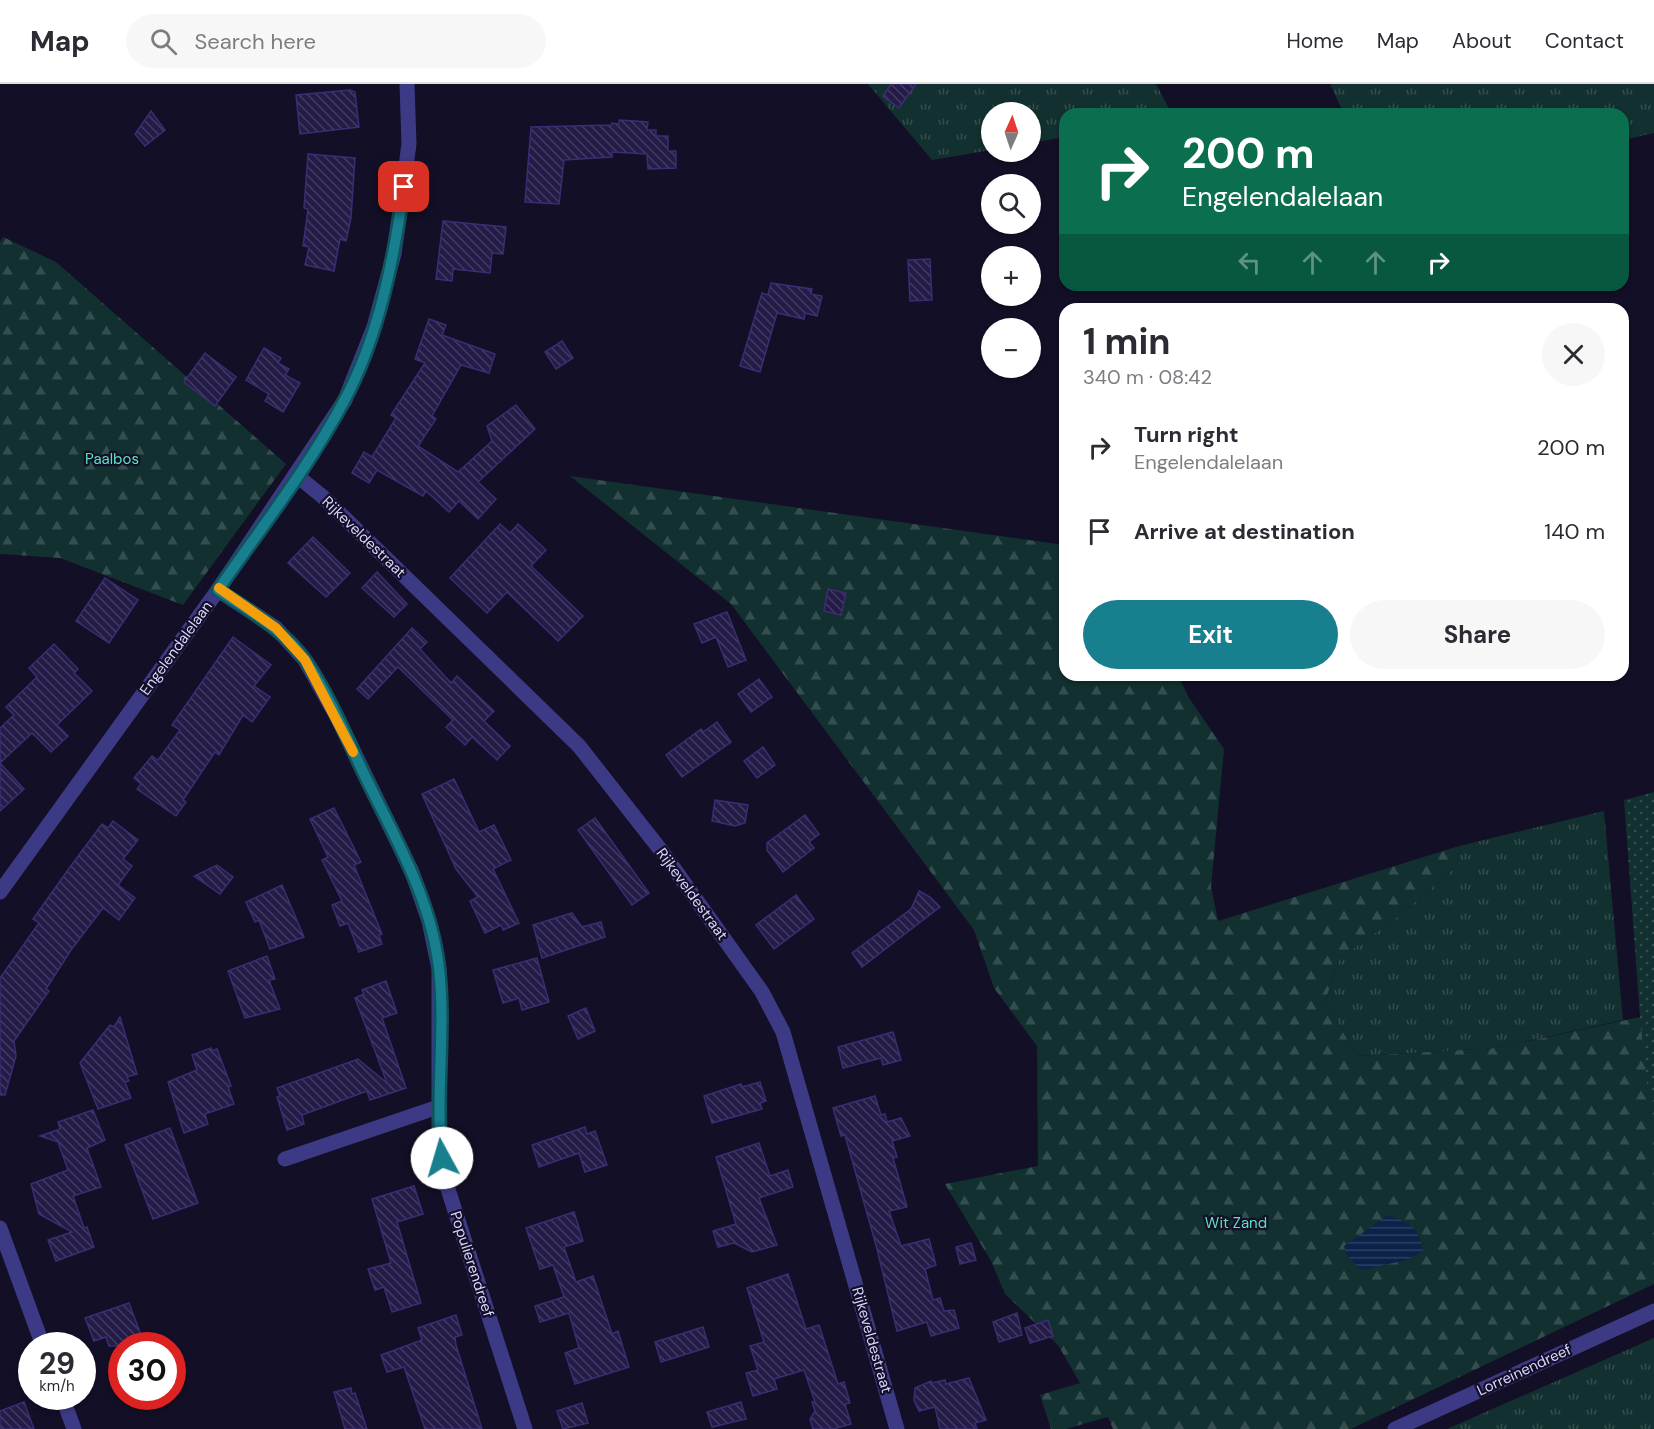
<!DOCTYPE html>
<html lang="en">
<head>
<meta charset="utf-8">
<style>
	:root { --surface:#fff; --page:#f7f7f7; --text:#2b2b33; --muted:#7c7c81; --line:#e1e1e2; --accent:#187f8f }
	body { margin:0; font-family:"DM Sans",sans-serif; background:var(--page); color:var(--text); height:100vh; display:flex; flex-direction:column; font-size:22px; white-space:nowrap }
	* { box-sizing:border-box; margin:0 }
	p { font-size:20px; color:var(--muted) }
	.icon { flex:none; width:33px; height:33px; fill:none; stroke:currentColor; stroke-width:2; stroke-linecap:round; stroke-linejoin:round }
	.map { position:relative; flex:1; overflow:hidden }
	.sheet { position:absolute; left:1059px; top:219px; width:570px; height:378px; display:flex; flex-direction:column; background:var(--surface); border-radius:18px; box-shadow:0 2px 4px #0004 }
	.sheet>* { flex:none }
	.banner { position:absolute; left:1059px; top:24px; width:570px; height:183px; border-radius:18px; box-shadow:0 2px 4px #0004; background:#0b6e4f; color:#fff; overflow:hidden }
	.needle { width:39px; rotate:3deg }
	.fabs { position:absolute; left:981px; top:18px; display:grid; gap:12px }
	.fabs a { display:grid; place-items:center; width:60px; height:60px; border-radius:50%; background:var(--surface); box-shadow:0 2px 4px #0004; font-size:30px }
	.speed { position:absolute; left:18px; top:1248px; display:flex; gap:12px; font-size:30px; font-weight:700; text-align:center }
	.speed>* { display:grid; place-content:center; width:78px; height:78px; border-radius:50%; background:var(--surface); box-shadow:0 2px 4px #0004; line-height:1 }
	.speed small { font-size:15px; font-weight:400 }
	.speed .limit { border:9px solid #d22; background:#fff; color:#111 }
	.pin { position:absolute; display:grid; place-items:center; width:51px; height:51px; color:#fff; margin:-26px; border-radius:12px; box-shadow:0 3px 9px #0006 }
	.me { position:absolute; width:66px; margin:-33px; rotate:354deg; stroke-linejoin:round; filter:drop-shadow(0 0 4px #0008) }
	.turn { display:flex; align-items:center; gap:21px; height:126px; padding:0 24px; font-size:27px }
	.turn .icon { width:78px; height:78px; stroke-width:2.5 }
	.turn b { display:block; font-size:42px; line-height:51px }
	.lanes { display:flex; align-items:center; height:57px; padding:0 24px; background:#0003; justify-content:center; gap:30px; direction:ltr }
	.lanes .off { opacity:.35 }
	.round { display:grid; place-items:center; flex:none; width:63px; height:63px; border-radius:32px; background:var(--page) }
	.overview { display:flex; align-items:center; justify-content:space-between; height:102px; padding:0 24px }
	h1 { font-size:36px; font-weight:700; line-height:45px }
	.action { display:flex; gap:12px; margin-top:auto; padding:12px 24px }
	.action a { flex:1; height:69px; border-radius:36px; background:var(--accent); color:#fff; font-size:24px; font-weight:700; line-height:69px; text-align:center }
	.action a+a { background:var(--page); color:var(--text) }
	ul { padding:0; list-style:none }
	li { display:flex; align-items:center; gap:18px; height:84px; padding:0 24px }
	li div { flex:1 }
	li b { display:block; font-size:22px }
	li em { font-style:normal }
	header { display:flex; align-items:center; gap:36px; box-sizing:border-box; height:84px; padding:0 30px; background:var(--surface); border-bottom:2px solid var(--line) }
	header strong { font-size:28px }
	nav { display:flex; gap:33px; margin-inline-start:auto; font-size:21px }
	.search { width:420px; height:54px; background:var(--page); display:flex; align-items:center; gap:15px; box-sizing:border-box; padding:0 21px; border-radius:33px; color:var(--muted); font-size:22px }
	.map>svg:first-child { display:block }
	.grass { fill:url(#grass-tufts) }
	.forest { fill:url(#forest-firs) }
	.park { fill:url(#park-dots) }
	.water { fill:url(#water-rules) }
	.building { fill:url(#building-back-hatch); stroke:#3b2d73; stroke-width:1.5 }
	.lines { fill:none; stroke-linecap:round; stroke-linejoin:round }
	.minor { stroke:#3d3a85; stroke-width:15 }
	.route-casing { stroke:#10535d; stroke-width:15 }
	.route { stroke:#187f8f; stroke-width:10 }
	.slow { stroke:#f59e0b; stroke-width:10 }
	.labels { text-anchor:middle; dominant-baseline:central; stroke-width:4.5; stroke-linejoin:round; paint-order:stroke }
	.park-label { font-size:15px; fill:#5fe0c0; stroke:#130f26 }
	.street-label { font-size:15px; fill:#d9d4ff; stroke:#130f26 }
</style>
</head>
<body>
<header>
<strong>Map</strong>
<div class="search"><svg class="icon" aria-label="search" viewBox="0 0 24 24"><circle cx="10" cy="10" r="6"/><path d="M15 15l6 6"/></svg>Search here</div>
<nav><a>Home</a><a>Map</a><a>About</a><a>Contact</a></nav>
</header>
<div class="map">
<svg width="1654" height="1345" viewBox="0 0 1654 1345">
	<defs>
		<pattern id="grass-tufts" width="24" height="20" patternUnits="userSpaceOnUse" patternTransform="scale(1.5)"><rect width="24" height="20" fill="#12302f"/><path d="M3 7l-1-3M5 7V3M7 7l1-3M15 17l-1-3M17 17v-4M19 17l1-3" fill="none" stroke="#344d4e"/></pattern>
		<pattern id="forest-firs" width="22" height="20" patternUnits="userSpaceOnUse" patternTransform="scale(1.5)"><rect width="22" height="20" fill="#12302f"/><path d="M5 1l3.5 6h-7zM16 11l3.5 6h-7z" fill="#344d4e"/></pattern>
		<pattern id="park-dots" width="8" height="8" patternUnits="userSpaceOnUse" patternTransform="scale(1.5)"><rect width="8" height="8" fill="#12302f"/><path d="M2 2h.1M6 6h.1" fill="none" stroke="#344d4e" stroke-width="1.8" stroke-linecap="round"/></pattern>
		<pattern id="water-rules" width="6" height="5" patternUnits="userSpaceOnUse" patternTransform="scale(1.5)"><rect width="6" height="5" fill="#0c2248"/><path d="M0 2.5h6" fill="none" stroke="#2f4163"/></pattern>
		<pattern id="building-back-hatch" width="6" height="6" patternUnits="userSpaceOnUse" patternTransform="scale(1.5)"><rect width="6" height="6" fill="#241b47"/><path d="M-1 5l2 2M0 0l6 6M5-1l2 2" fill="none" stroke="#433b63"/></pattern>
	</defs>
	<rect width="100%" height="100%" fill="#130f26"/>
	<g class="grass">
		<path d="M 868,0 L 1156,0 L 1172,30 L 1065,30 L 1065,53 L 1031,59 L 1030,28 L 992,28 L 991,66 L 932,76 Z"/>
		<path d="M 1330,0 L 1654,0 L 1654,49 L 1623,56 L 1623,30 L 1344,30 Z"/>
		<path d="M 1604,727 L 1623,936 L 1496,964 L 1357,972 L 1325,917 L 1340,874 L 1400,831 L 1457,782 L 1459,762 Z"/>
		<path d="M 1654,1254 L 1654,1345 L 1447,1345 Z"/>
	</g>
	<g class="forest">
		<path d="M 3,153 L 56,178 L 286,380 L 183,521 L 60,474 L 0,470 L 0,158 Z"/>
		<path d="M 570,392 L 1065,461 L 1065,591 L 1178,591 L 1189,614 L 1224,665 L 1211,803 L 1218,837 L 1459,762 L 1457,782 L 1400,831 L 1340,874 L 1325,917 L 1357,972 L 1496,964 L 1654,930 L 1654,1200 L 1351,1345 L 1113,1345 L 1108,1333 L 1066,1345 L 1051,1345 L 1040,1311 L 1080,1299 L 1058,1261 L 1005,1210 L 991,1177 L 945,1100 L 1038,1082 L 1037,962 L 994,904 L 974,846 L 731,520 Z"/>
	</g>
	<path class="park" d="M 1654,708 L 1654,1019 L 1647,999 L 1640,933 L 1624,716 Z"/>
	<path class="water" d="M 1388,1131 C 1410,1139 1419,1143 1423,1167 L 1407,1176 L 1361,1186 L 1346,1170 L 1344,1162 Z"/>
	<g class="building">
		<path d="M 891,0 L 916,0 L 899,24 L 883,12 Z"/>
		<path d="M 350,6 L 355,8 L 359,43 L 300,50 L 296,11 Z"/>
		<path d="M 151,27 L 165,46 L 145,62 L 135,50 Z"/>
		<path d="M 619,36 L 648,38 L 647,46 L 656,46 L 656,52 L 668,52 L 668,67 L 676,67 L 676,84 L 648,85 L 647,70 L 612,68 L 612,73 L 564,76 L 559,120 L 525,118 L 531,43 L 612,41 L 612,39 L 619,40 Z"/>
		<path d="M 308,70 L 355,74 L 351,134 L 346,157 L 340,155 L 334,187 L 305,181 L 309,163 L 303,162 L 308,125 L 304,124 Z"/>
		<path d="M 443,137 L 506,143 L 503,170 L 492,169 L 490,189 L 453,185 L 452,197 L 436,195 Z"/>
		<path d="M 930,175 L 932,216 L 910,217 L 908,176 Z"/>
		<path d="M 771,199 L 812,205 L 811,210 L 822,212 L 817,232 L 805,229 L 804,235 L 777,229 L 760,288 L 740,282 L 762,209 L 768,211 Z"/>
		<path d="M 429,235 L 446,241 L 442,251 L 495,270 L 489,289 L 461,281 L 432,332 L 436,335 L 418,362 L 458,388 L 492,357 L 487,342 L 516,321 L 535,345 L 478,398 L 496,415 L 478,435 L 459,417 L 449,428 L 426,407 L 423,412 L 377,386 L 369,399 L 352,389 L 364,368 L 372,373 L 396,334 L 391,331 L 425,279 L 415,275 Z"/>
		<path d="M 562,257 L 573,274 L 556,285 L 545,268 Z"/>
		<path d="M 264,264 L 281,274 L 278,279 L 289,285 L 285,291 L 300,299 L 283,328 L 265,317 L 269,310 L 246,296 Z"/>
		<path d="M 205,269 L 236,293 L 215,322 L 184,298 Z"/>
		<path d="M 500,440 L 510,449 L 518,440 L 546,466 L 531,482 L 583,532 L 558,557 L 507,508 L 487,529 L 450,494 Z"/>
		<path d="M 313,453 L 350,489 L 326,513 L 288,479 Z"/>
		<path d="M 377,488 L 407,520 L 394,533 L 362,504 Z"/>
		<path d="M 105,494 L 138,516 L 109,559 L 76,537 Z"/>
		<path d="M 828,505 L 846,509 L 841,531 L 824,527 Z"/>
		<path d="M 727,528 L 746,576 L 728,583 L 716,553 L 702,559 L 694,540 Z"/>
		<path d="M 412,544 L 427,558 L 420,565 L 451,599 L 457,592 L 494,627 L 484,637 L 510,662 L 497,676 L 472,653 L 465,661 L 446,643 L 453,636 L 398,583 L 368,615 L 357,605 Z"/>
		<path d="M 233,553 L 271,581 L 254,602 L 270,613 L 252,638 L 243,631 L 219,671 L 215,668 L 183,716 L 186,718 L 176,732 L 137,705 L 141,700 L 134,694 L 152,672 L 158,676 L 180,646 L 172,641 Z"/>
		<path d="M 54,560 L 78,585 L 74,589 L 92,607 L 57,641 L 68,652 L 51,668 L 32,649 L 0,679 L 0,644 L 14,631 L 6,623 L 37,593 L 29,584 Z"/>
		<path d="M 759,595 L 772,613 L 751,628 L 738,610 Z"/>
		<path d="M 717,638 L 731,658 L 682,693 L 666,671 L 701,645 L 703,648 Z"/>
		<path d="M 763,663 L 775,681 L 757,694 L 744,677 Z"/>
		<path d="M 0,679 L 24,705 L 0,727 Z"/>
		<path d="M 454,695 L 479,748 L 494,741 L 511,776 L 493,785 L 519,839 L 503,846 L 501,841 L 485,849 L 470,817 L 478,813 L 456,785 L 422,710 Z"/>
		<path d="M 715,716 L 748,721 L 745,739 L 735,742 L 712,737 Z"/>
		<path d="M 334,724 L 361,778 L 354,781 L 382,850 L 379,851 L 382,860 L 359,868 L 348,839 L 340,842 L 332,821 L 342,817 L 322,776 L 328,773 L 310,735 Z"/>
		<path d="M 805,731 L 819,750 L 809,758 L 814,764 L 783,788 L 767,766 L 767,759 Z"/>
		<path d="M 595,734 L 649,809 L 632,821 L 578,746 Z"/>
		<path d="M 113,737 L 138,756 L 123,775 L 132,782 L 118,801 L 135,814 L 119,836 L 103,824 L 71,866 L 46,905 L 49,907 L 14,957 L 16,972 L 5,1011 L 0,1011 L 0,894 L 39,839 L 33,835 L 70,783 L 102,740 L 108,744 Z"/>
		<path d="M 217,781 L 233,793 L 220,810 L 194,792 Z"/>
		<path d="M 282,801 L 304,853 L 270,865 L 259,836 L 255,838 L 246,818 Z"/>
		<path d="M 919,807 L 930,813 L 940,823 L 862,883 L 852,869 L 911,825 Z"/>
		<path d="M 796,811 L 814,835 L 774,865 L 756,841 Z"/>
		<path d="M 572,829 L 582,843 L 601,838 L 605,853 L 542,874 L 533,841 Z"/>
		<path d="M 267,872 L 275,895 L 269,896 L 280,925 L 245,934 L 228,887 Z"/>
		<path d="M 537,874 L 549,918 L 522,926 L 519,914 L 503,919 L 493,886 Z"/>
		<path d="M 386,897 L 397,929 L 382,934 L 406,1004 L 370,1016 L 367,1007 L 302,1031 L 304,1040 L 287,1046 L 277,1013 L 280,1012 L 277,1004 L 358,975 L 387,999 L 355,914 L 364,910 L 362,906 Z"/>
		<path d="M 586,924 L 595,947 L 578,955 L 568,932 Z"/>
		<path d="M 120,933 L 137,990 L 127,993 L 129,997 L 125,998 L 131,1014 L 98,1025 L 80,979 L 110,941 L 114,943 Z"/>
		<path d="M 893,948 L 901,976 L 883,981 L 881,974 L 843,984 L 838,963 Z"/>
		<path d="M 211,964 L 212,967 L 217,965 L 231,1002 L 228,1003 L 234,1020 L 205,1030 L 208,1040 L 184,1049 L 168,998 L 197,986 L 192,971 Z"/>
		<path d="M 760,998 L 766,1017 L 760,1019 L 762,1025 L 712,1039 L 704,1012 L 741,1000 L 742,1003 Z"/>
		<path d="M 875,1012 L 881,1031 L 885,1030 L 887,1038 L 901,1034 L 910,1052 L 892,1057 L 897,1073 L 893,1074 L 907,1123 L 889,1127 L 901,1162 L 929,1155 L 936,1181 L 925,1185 L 933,1216 L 940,1214 L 944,1227 L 954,1226 L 959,1244 L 931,1252 L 927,1238 L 897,1247 L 877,1165 L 845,1051 L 841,1052 L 833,1024 Z"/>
		<path d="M 93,1026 L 105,1056 L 87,1064 L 101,1103 L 73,1112 L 84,1144 L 87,1143 L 94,1163 L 56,1177 L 48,1156 L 72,1148 L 39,1130 L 31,1100 L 68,1086 L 58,1058 L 40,1052 L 60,1045 L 58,1038 Z"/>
		<path d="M 585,1043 L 587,1050 L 595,1047 L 607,1081 L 585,1088 L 579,1069 L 539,1083 L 532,1061 Z"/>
		<path d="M 170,1044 L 198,1119 L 153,1135 L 125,1061 Z"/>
		<path d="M 759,1059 L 770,1092 L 788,1086 L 793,1103 L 759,1114 L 777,1161 L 752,1168 L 734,1159 L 718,1163 L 713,1147 L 736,1140 L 716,1073 Z"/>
		<path d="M 414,1102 L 423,1130 L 397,1138 L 421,1219 L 392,1228 L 384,1203 L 375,1206 L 368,1185 L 391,1179 L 372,1115 Z"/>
		<path d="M 574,1128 L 583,1157 L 564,1163 L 576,1198 L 593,1192 L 612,1250 L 618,1247 L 629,1283 L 575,1300 L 565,1269 L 579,1264 L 569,1229 L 540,1238 L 535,1222 L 564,1213 L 553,1181 L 540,1185 L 526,1144 Z"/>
		<path d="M 971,1159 L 976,1176 L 960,1180 L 956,1163 Z"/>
		<path d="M 788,1190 L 806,1245 L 819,1241 L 838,1300 L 844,1298 L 850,1319 L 845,1320 L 851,1340 L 833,1345 L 813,1345 L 810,1335 L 815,1327 L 812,1318 L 815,1318 L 804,1286 L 774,1295 L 777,1305 L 753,1312 L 746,1289 L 758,1286 L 750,1262 L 764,1258 L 747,1204 Z"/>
		<path d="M 129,1219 L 145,1262 L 109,1262 L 106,1253 L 94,1257 L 85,1234 Z"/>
		<path d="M 1017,1229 L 1022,1251 L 999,1258 L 993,1238 Z"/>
		<path d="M 456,1231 L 462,1251 L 455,1253 L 456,1261 L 482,1345 L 425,1345 L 404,1283 L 387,1288 L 381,1271 L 422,1256 L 418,1244 Z"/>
		<path d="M 1048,1236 L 1053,1252 L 1030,1259 L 1025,1244 Z"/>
		<path d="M 703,1243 L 709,1263 L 661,1278 L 655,1258 Z"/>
		<path d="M 969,1294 L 986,1336 L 975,1339 L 977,1345 L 940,1345 L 935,1323 L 919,1327 L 914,1316 L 915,1304 L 931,1297 L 932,1299 L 945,1296 L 946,1300 Z"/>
		<path d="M 351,1304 L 352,1310 L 355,1309 L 367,1345 L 345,1345 L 334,1308 Z"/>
		<path d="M 24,1318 L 34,1345 L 0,1345 L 0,1327 Z"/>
		<path d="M 741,1318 L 746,1335 L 712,1343 L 707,1328 Z"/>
		<path d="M 582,1319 L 588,1339 L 563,1345 L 557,1327 Z"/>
	</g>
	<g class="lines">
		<g class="minor">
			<path d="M 296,391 L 322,412 L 579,662 L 663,769 L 762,908 L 783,948 L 897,1345"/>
			<path d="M 218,506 L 276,544 L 305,576 L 336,631 L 412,788 L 429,837 L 439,885 L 439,1042 L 448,1105 L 525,1345"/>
			<path d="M 0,808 L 218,506 L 345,316 L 374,243 L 394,170 L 409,60 L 407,0"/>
			<path d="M 285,1075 L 438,1023"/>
			<path d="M 0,1144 L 43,1262"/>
			<path d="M 62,1312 L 74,1345"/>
			<path d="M 1395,1345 L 1654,1227"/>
		</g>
	</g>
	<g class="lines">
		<defs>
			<path id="route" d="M 404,103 C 394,174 379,253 344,317 C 309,383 261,444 218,506 C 250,527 284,546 306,577 C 329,611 346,652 364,690 C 394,752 431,814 439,884 C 446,947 435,1011 442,1074"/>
		</defs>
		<use href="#route" class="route-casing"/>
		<use href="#route" class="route"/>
		<path class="slow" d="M 219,504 L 276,544 L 305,576 L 353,668"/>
	</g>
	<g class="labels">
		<g class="park-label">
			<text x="112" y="375">Paalbos</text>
			<text x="1236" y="1139">Wit Zand</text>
		</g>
		<g class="street-label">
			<text transform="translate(364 453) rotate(44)">Rijkeveldestraat</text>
			<text transform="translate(176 564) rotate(-54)">Engelendalelaan</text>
			<text transform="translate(692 810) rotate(54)">Rijkeveldestraat</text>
			<text transform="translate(472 1180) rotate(72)">Populierendreef</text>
			<text transform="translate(872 1256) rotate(74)">Rijkeveldestraat</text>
			<text transform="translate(1524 1286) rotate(-25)">Lorreinendreef</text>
		</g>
	</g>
</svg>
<div class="fabs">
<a><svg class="needle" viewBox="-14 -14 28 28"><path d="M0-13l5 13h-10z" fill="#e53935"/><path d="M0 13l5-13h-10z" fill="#7c7c81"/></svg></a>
<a><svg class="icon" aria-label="search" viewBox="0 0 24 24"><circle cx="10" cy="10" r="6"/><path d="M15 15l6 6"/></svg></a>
<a>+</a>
<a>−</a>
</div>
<div class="speed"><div>29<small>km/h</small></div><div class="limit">30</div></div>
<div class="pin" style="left:404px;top:103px;background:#d93025"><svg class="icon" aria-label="arrive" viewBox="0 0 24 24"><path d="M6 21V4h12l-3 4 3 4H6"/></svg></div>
<svg class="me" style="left:442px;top:1074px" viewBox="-20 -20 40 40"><circle r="19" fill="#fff"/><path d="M0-13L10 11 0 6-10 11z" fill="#187f8f"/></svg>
<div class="banner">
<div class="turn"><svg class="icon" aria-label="right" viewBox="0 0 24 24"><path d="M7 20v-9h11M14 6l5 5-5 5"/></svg><div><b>200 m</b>Engelendalelaan</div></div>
<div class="lanes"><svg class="icon off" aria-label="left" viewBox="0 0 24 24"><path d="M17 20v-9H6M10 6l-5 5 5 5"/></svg><svg class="icon off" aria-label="ahead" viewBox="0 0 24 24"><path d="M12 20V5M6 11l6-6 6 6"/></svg><svg class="icon off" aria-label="ahead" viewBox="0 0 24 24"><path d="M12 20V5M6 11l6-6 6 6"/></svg><svg class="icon" aria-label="right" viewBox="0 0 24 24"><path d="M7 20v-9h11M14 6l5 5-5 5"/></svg></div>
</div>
<section class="sheet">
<div class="overview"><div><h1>1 min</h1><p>340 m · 08:42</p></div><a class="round"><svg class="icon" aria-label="close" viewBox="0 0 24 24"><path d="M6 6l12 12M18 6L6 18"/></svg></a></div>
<ul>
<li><svg class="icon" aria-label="right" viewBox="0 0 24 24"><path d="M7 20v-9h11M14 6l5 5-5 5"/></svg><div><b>Turn right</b><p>Engelendalelaan</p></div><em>200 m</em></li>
<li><svg class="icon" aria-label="arrive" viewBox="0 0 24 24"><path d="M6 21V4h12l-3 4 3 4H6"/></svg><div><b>Arrive at destination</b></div><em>140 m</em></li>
</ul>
<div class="action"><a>Exit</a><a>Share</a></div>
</section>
</div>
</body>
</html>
